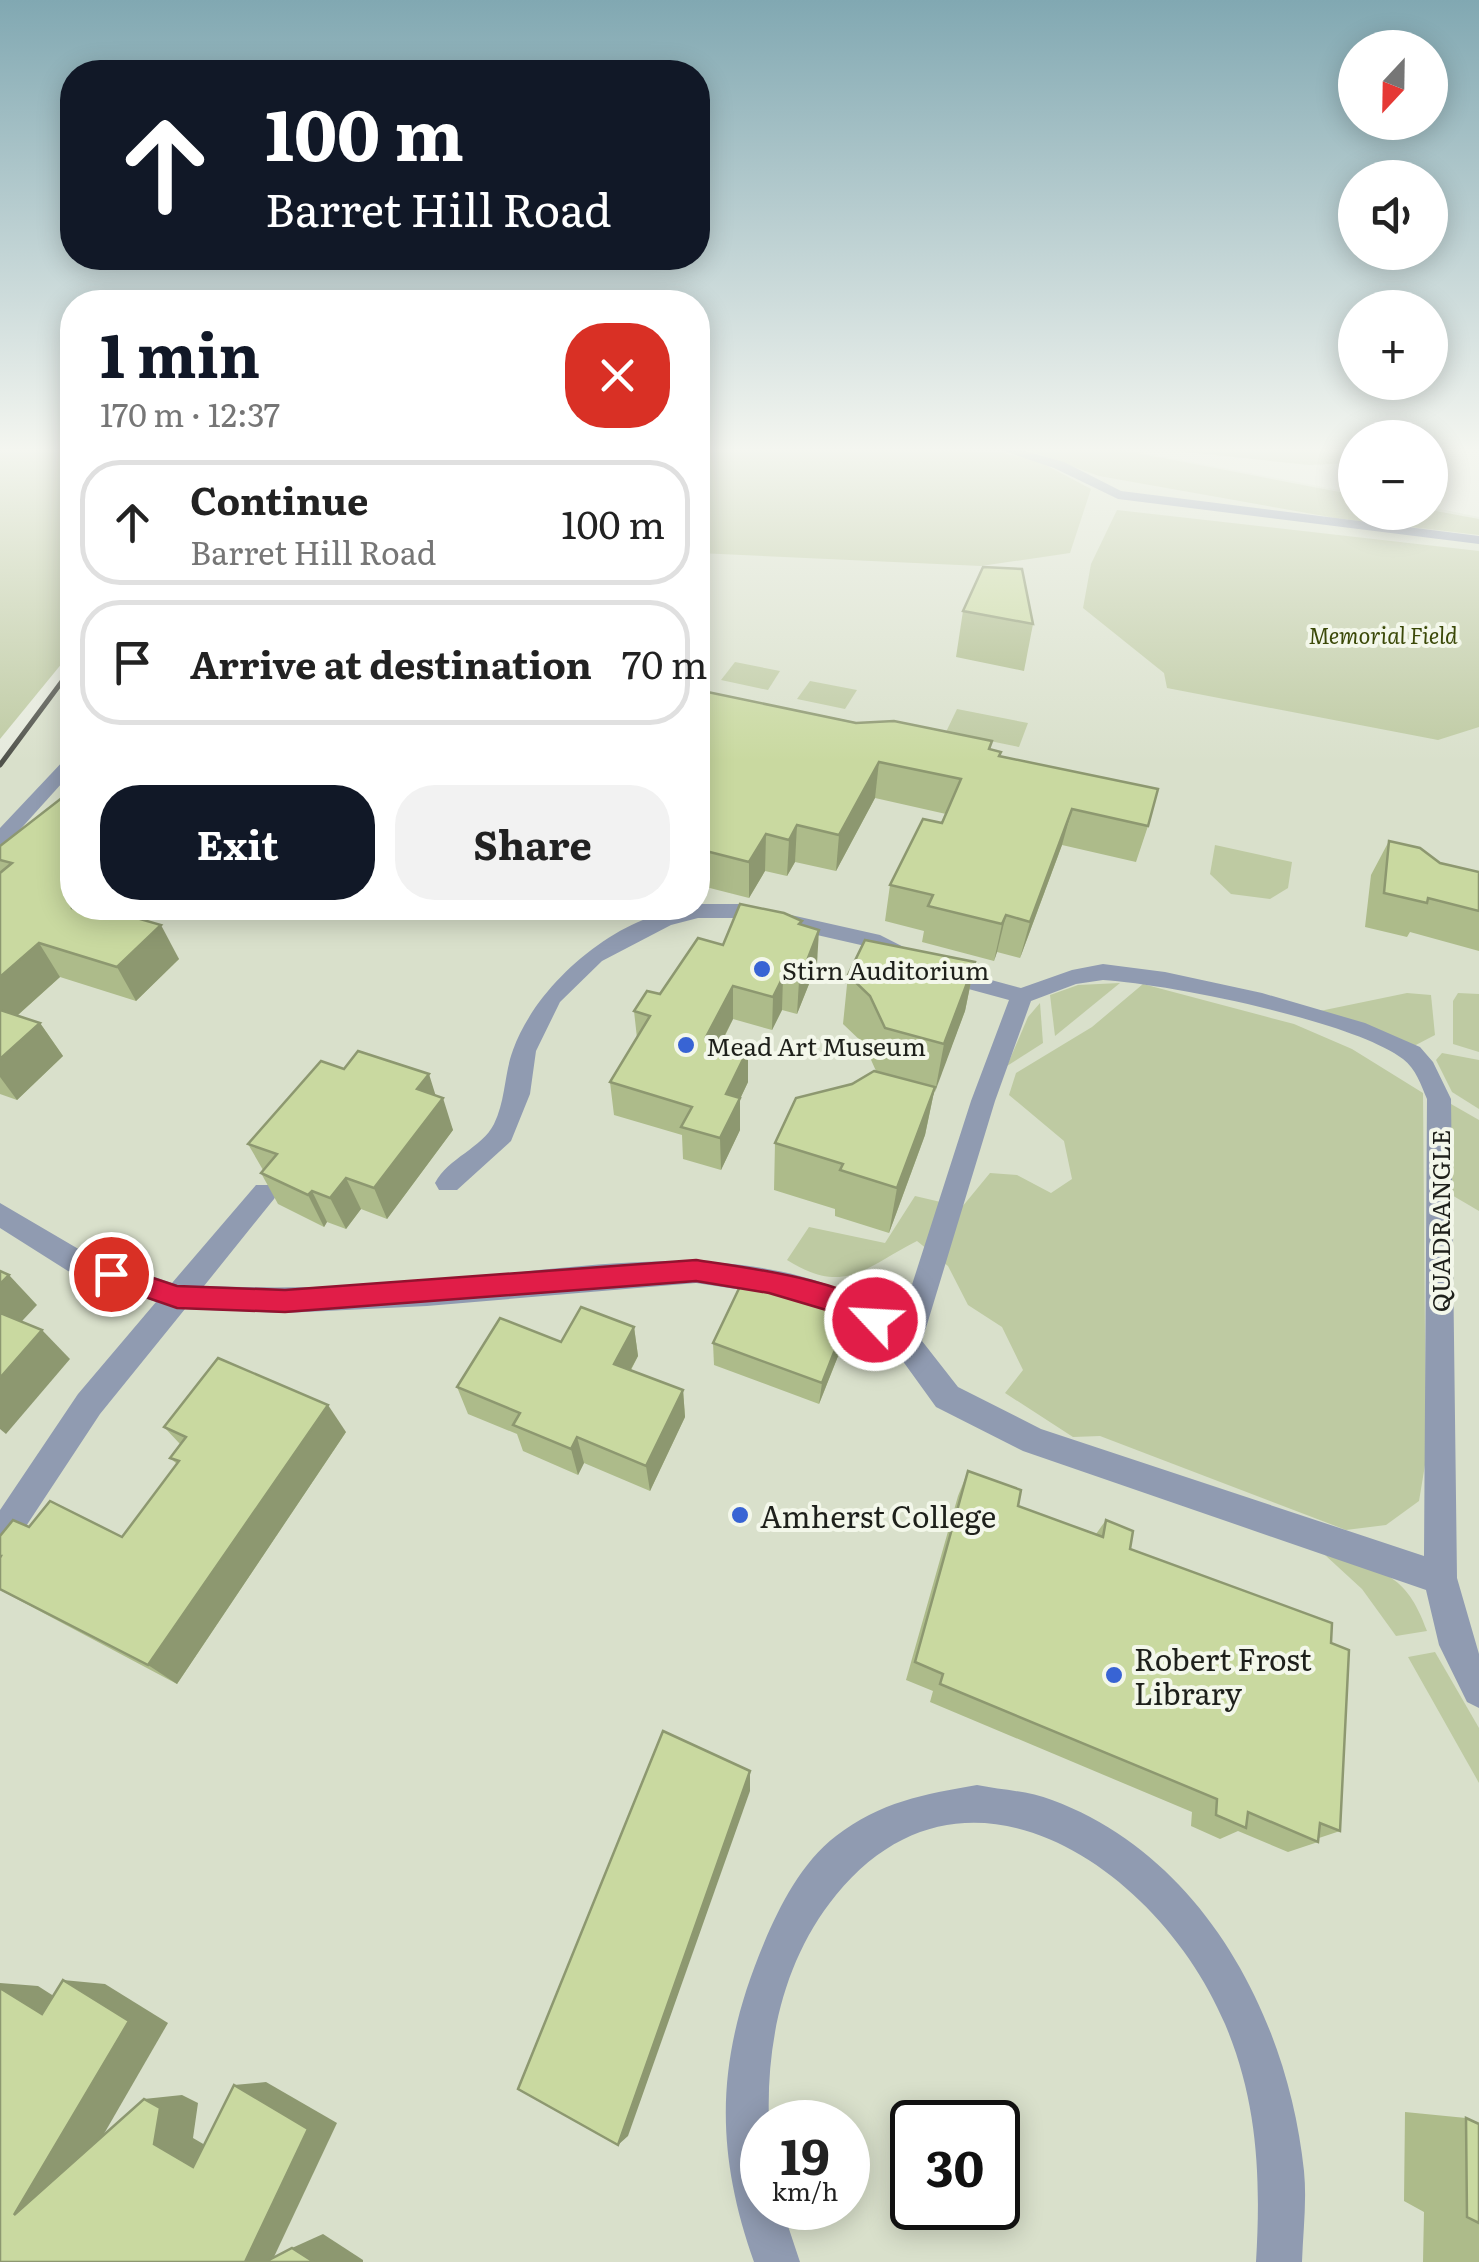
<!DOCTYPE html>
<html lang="en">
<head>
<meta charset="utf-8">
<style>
	:root { --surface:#fff; --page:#f2f2f2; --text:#222; --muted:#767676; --line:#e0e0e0; --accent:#111827 }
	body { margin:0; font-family:Literata,serif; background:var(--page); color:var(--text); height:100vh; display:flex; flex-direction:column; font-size:38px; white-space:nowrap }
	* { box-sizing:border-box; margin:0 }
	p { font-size:32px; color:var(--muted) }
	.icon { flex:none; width:55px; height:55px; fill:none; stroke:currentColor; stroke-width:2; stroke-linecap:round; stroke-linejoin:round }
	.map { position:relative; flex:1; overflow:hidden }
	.sheet { position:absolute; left:60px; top:290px; width:650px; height:630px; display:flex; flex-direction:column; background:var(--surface); border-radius:40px; box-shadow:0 5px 25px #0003 }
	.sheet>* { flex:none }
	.hud { position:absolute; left:60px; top:60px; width:650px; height:210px; border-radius:40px; box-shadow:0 5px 25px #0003; background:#111827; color:#fff; overflow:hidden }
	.needle { width:65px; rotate:202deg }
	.tools { position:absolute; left:1338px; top:30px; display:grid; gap:20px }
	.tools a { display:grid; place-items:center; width:110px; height:110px; border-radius:50%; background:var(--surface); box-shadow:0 5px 25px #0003; font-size:50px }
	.speed { position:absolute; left:740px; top:2100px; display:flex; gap:20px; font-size:50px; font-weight:700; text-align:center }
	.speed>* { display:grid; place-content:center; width:130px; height:130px; border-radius:50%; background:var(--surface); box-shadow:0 5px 25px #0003; line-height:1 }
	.speed small { font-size:25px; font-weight:400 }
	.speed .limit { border:5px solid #111; border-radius:15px; background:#fff; color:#111 }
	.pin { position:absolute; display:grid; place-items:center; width:85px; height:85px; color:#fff; margin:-42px; border:5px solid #fff; border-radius:50%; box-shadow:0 2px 10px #0007 }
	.me { position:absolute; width:110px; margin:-55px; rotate:295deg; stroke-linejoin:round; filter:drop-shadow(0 0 8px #0008) }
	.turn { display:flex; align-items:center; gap:35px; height:210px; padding:0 40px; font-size:45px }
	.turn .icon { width:130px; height:130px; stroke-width:2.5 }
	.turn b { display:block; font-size:70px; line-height:85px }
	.round { display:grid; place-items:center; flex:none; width:105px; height:105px; border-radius:40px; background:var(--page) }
	.overview { display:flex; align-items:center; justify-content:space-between; height:170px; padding:0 40px }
	h1 { font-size:60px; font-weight:700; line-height:75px; color:var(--accent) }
	.action { display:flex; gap:20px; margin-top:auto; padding:20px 40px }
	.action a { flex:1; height:115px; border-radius:40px; background:var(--accent); color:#fff; font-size:40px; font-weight:700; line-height:115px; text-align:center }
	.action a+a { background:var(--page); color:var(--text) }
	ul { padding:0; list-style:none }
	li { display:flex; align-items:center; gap:30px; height:125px; margin:0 20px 15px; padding:0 20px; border:5px solid var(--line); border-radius:40px }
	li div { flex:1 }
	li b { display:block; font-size:38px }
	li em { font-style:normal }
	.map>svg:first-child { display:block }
	.built { fill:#d9e0cb; fill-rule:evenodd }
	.green { fill:#becaa2 }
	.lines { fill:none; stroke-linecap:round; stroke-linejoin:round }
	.minor { fill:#909bb1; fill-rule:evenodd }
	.rail { stroke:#50524b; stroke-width:5 }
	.wall { fill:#adbb8a }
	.shaded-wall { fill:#8d9870 }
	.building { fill:#c9d9a0; stroke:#8d9870; stroke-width:2.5 }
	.route { fill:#e11d48; stroke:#92132f; stroke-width:2.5 }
	.poi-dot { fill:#3864d4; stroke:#f3f7ea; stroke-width:4 }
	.labels { text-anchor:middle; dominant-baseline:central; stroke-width:8; stroke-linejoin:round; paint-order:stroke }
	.far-park-label { font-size:22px; font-style:italic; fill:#3b4908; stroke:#f3f7ea }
	.poi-label { font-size:25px; fill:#1e201b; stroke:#f3f7ea; text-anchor:start }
	.street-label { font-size:25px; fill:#1e201b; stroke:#f3f7ea }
	.near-poi-label { font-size:30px; fill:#1e201b; stroke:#f3f7ea; text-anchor:start }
</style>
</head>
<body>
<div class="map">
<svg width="1479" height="2262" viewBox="0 0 1479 2262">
	<rect width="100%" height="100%" fill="#e6eadd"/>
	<path class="built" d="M 698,446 L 1108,446 L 1355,493 L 1355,512 L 1430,512 L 1430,507 L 1479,517 L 1479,2262 L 0,2262 L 0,765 L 72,668 L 72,908 L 698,908 ZM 762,2122 L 848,2122 L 848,2208 L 762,2208 ZM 912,2122 L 998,2122 L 998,2208 L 912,2208 Z"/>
	<g class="green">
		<path d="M 0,446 L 72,446 L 72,651 L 0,739 Z"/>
		<path d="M 698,446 L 844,446 L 1003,453 L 1038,461 L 1091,489 L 1070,553 L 981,566 L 698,553 Z"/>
		<path d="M 1017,446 L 1355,446 L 1355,463 L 1309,465 L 1128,446 L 1121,450 L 1355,495 L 1355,512 L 1430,510 L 1479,519 L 1479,535 L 1335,518 L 1099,476 Z"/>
		<path d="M 1117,510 L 1479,551 L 1479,727 L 1438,740 L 1167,688 L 1164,673 L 1083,608 L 1091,564 Z"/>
		<path d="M 735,662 L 780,671 L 768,690 L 721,680 Z"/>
		<path d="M 810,681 L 857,690 L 845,709 L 797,699 Z"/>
		<path d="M 957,709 L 1028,723 L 1019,747 L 946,732 Z"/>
		<path d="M 1215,845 L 1292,862 L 1288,888 L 1270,899 L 1231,894 L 1210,874 Z"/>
		<path d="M 1120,983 L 1055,1036 L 1050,995 L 1078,985 Z"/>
		<path d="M 1143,984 L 1294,1024 L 1352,1049 L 1423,1093 L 1426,1459 L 1419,1501 L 1386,1525 L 1346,1530 L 1100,1436 L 1073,1437 L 1005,1393 L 1023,1370 L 1002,1327 L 968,1305 L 948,1266 L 917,1241 C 864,1268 845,1296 787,1260 L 809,1227 L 885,1243 L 915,1196 L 962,1207 L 990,1173 L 1017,1175 L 1051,1193 L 1072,1179 L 1064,1141 L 1009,1095 L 1016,1073 L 1092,1027 Z"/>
		<path d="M 1407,993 L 1431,995 L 1435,1035 L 1412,1047 L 1315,1012 Z"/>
		<path d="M 1458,993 L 1479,994 L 1479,1052 L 1453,1044 L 1453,1001 Z"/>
		<path d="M 1040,1003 L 1043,1043 L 1007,1066 L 1028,1017 Z"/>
		<path d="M 1442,1053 L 1479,1060 L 1479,1109 L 1452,1092 L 1436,1060 Z"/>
		<path d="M 1451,1104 L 1479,1120 L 1479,1211 L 1450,1194 Z"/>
		<path d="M 1325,1555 C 1381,1570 1406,1572 1427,1631 L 1396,1636 L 1362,1589 Z"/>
		<path d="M 1435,1652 L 1479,1728 L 1479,1783 L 1408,1657 Z"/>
	</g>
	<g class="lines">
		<g class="minor">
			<path d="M 989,446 L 1007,446 L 1064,462 L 1121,491 L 1479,536 L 1479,544 L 1118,499 L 1054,468 Z"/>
			<path d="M 72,756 L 72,772 L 7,844 L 0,846 L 0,828 L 66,758 Z"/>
			<path d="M 698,904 L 742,904 L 880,935 L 943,967 L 1021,988 L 1072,970 L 1103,964 L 1165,972 L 1262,993 L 1365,1023 L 1420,1047 L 1433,1062 L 1451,1099 L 1457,1578 L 1479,1654 L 1479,1708 L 1467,1702 L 1439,1645 L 1426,1590 L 1023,1451 L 936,1407 L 897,1353 L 848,1318 L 769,1294 L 696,1283 L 427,1306 L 285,1313 L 185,1309 L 100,1414 L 11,1549 L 0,1554 L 0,1510 L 78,1394 L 156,1302 L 68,1271 L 0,1228 L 0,1203 L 87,1254 L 172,1283 L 256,1185 L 274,1185 L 278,1192 L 274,1199 L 204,1286 C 280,1289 356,1287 432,1281 C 585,1269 765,1227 900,1322 L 971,1101 L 1009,1000 L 928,978 L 874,948 L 742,918 L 698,918 L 671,925 L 602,961 L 560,1002 L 536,1051 L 530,1094 L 511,1141 L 457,1190 L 439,1190 L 435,1183 C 448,1158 482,1148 494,1124 C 506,1099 504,1074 513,1050 C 537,982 624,908 698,908 ZM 1103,980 C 1169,984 1353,1021 1403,1059 C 1416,1069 1421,1085 1427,1099 L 1424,1556 L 1041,1429 L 958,1387 L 922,1341 L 995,1101 L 1031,1001 L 1076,984 Z"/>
			<path d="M 977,1785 C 1002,1790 1029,1791 1052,1800 C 1203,1856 1288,2017 1304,2171 C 1307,2201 1303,2232 1302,2262 L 1256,2262 C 1261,2179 1258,2102 1225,2024 C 1162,1873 968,1733 836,1895 C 784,1959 766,2041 769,2122 L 762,2122 L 762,2208 L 782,2208 L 800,2262 L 754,2262 C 713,2146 717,2055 764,1943 C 780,1905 802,1862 836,1836 C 880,1802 924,1794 977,1785 Z"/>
		</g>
		<path class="rail" d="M 0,765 L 72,668"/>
	</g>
	<g class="wall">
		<path d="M 963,611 L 1033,624 L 1024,671 L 956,657 Z"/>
		<path d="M 698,690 L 1001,752 L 1000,756 L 1148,826 L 1136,862 L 1062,845 L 1020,958 L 997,952 L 994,961 L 922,942 L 924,931 L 885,921 L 890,885 L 942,823 L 946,814 L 875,798 L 836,871 L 795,862 L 787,876 L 765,871 L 749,898 L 698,885 Z"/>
		<path d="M 1389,841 L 1440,863 L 1479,872 L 1479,951 L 1410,932 L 1407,937 L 1365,927 L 1371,875 Z"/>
		<path d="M 0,846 L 72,908 L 139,908 L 130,916 L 179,959 L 136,1001 L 60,977 L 18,1015 L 40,1023 L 63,1056 L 17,1100 L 0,1094 Z"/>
		<path d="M 802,925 L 817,964 L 797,1014 L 782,1010 L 772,1030 L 733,1019 L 722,1042 L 748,1049 L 748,1082 L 740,1099 L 740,1130 L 721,1170 L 683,1159 L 682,1135 L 614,1115 L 610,1082 L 637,1038 L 634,1011 L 660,994 L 723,945 Z"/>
		<path d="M 975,962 L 965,1011 L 934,1092 L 925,1135 L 889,1233 L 835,1216 L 835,1209 L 774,1190 L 775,1143 L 852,1084 L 876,1071 L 864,1044 L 843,1024 L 848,975 Z"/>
		<path d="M 436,1095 L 453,1130 L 387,1219 L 361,1209 L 346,1229 L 327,1222 L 324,1227 L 278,1204 L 261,1173 L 263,1170 L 248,1144 Z"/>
		<path d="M 634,1327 L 638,1356 L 631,1370 L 683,1390 L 685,1417 L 650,1491 L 584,1463 L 578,1475 L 523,1451 L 517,1434 L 468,1414 L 457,1387 L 561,1342 Z"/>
		<path d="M 846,1336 L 819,1404 L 714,1365 L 713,1343 Z"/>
		<path d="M 164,1427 L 346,1432 L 177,1684 L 0,1590 L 0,1536 L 122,1537 L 177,1464 L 170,1458 L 180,1444 Z"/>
		<path d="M 968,1471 L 1018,1506 L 1096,1534 L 1106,1520 L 1130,1549 L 1331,1643 L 1340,1831 L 1319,1838 L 1318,1842 L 1288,1852 L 1238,1831 L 1220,1839 L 1191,1826 L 1192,1812 L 930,1702 L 933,1691 L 906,1680 L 958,1496 Z"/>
		<path d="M 1405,2112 L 1466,2118 L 1479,2124 L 1479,2262 L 1423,2262 L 1424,2212 L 1404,2201 Z"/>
	</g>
	<g class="shaded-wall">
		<path d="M 879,762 L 875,798 L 836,871 L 839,835 Z"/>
		<path d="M 1072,809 L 1062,845 L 1020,958 L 1030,922 Z"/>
		<path d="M 797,825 L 795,862 L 787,876 L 789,840 Z"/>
		<path d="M 766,834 L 765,871 L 749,898 L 749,862 Z"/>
		<path d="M 89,908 L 139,908 L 106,937 Z"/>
		<path d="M 1006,915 L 997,952 L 994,961 L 1002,924 Z"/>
		<path d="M 161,925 L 179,959 L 136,1001 L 117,967 Z"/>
		<path d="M 819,930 L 817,964 L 797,1014 L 799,981 Z"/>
		<path d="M 39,943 L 60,977 L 0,1031 L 0,977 Z"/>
		<path d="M 975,962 L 965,1011 L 935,1092 L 944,1044 Z"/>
		<path d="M 783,977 L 782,1010 L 772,1030 L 773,997 Z"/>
		<path d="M 733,986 L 733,1019 L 707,1070 L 706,1037 Z"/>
		<path d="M 40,1023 L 63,1056 L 17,1100 L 0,1077 L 0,1059 Z"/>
		<path d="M 748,1049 L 748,1082 L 740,1099 L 740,1130 L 721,1170 L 720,1138 L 726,1094 Z"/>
		<path d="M 429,1074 L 438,1103 L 443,1098 L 453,1130 L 387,1219 L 374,1188 L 417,1089 Z"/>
		<path d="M 935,1087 L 925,1135 L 889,1233 L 897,1188 Z"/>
		<path d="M 346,1178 L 361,1209 L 346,1229 L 330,1198 Z"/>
		<path d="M 312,1191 L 327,1222 L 324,1227 L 308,1195 Z"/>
		<path d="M 9,1275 L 37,1305 L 10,1334 L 0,1325 L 0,1284 Z"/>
		<path d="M 849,1314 L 846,1336 L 819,1404 L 822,1383 Z"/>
		<path d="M 634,1327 L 638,1356 L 619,1391 L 614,1364 Z"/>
		<path d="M 42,1330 L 70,1359 L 6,1434 L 0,1429 L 0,1378 Z"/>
		<path d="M 683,1390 L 685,1417 L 650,1491 L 646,1466 Z"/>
		<path d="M 328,1405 L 346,1432 L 177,1684 L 148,1665 Z"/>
		<path d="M 577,1437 L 584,1463 L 578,1475 L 571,1449 Z"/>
		<path d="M 750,1771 L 750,1791 L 628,2136 L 618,2145 Z"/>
		<path d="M 63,1980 L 105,1984 L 168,2023 L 64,2203 L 14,2215 Z"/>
		<path d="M 0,1983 L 38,1986 L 85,2016 L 42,2014 L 0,1988 Z"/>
		<path d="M 266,2082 L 337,2123 L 273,2259 L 266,2262 L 245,2262 L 234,2085 Z"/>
		<path d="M 182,2095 L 198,2103 L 193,2138 L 229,2159 L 193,2167 L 154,2144 L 144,2099 Z"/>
		<path d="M 323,2234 L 363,2260 L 363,2262 L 314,2262 L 292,2248 Z"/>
	</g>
	<g class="building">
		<path d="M 983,567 L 1022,569 L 1033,624 L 963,611 Z"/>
		<path d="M 698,690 L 856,723 L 894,721 L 992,741 L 989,749 L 1001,752 L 999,756 L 1158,789 L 1148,826 L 1072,809 L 1030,922 L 1006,915 L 1002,924 L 928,906 L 933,895 L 890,885 L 923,819 L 942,823 L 961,779 L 879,762 L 839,835 L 797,825 L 789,840 L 766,834 L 749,862 L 698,849 Z"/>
		<path d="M 72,790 L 72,908 L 102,908 L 161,925 L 117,967 L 39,943 L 0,977 L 0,873 L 12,863 L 0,860 L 0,846 Z"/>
		<path d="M 1389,841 L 1420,848 L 1440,863 L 1479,872 L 1479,911 L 1428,898 L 1427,903 L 1384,893 Z"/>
		<path d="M 740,904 L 784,913 L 802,921 L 799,924 L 819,930 L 799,981 L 783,977 L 773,997 L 733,986 L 706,1037 L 748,1049 L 726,1094 L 740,1098 L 720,1138 L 681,1127 L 692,1107 L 610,1082 L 650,1016 L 634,1011 L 647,991 L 660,994 L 698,938 L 723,945 Z"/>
		<path d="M 865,940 L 975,962 L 944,1044 L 885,1028 L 870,996 L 848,975 Z"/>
		<path d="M 0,1010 L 40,1023 L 0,1059 Z"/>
		<path d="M 358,1051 L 429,1074 L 417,1089 L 443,1098 L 374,1188 L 346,1178 L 330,1198 L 312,1191 L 308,1195 L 261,1173 L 277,1154 L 248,1144 L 321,1061 L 344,1069 Z"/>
		<path d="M 874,1071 L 935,1087 L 897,1188 L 840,1170 L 843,1164 L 775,1143 L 796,1098 L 852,1084 Z"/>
		<path d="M 0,1271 L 9,1275 L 0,1284 Z"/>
		<path d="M 744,1278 L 849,1314 L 822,1383 L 713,1343 Z"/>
		<path d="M 581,1307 L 634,1327 L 614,1364 L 683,1390 L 646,1466 L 577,1437 L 571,1449 L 513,1425 L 520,1413 L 457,1387 L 500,1318 L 561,1342 Z"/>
		<path d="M 0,1313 L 42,1330 L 0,1378 Z"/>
		<path d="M 218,1358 L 328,1405 L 148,1665 L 0,1589 L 0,1558 L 1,1556 L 0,1556 L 0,1536 L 13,1520 L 29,1527 L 50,1501 L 122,1537 L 179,1461 L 170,1458 L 186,1437 L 164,1427 Z"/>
		<path d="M 968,1471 L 1021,1490 L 1018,1506 L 1103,1537 L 1106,1520 L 1133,1531 L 1130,1549 L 1332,1623 L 1331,1643 L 1349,1650 L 1340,1831 L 1320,1823 L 1318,1842 L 1248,1812 L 1246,1828 L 1216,1815 L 1217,1799 L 940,1684 L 943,1674 L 915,1662 Z"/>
		<path d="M 663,1731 L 750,1771 L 618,2145 L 518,2089 Z"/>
		<path d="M 63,1980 L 129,2021 L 14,2215 L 144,2099 L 160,2108 L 154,2144 L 193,2167 L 234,2085 L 308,2129 L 245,2262 L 0,2262 L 0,1988 L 42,2014 Z"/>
		<path d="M 1466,2118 L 1479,2124 L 1479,2223 L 1467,2217 Z"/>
		<path d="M 292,2248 L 314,2262 L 265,2262 Z"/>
	</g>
	<linearGradient id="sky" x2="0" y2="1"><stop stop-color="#81a8b2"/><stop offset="0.59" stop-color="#f4f6f0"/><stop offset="1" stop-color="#f4f6f0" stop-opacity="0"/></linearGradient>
	<rect width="1479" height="762" fill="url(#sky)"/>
	<path class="route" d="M 696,1260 C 736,1266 870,1282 888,1320 L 884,1328 L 875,1331 L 850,1317 L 769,1293 L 696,1281 L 285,1312 L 177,1308 L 102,1282 L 98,1274 L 111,1264 L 177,1286 L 285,1290 Z"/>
	<g class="poi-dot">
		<circle cx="762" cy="969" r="10"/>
		<circle cx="686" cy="1045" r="10"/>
		<circle cx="740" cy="1515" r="10"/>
		<circle cx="1114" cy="1675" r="10"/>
	</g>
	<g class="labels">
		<g class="far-park-label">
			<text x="1383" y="634">Memorial Field</text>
		</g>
		<g class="poi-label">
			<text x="782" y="969">Stirn Auditorium</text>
			<text x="706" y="1045">Mead Art Museum</text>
		</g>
		<g class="street-label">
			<text transform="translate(1439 1221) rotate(-90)">QUADRANGLE</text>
		</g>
		<g class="near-poi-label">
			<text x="760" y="1515">Amherst College</text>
			<text x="1134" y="1658">Robert Frost<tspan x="1134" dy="34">Library</tspan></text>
		</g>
	</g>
</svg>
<div class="tools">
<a><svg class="needle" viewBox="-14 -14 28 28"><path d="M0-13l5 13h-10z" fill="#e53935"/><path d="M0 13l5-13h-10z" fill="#767676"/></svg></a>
<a><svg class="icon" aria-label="sound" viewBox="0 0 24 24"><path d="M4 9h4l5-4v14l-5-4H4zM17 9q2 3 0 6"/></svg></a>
<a>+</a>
<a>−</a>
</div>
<div class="speed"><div>19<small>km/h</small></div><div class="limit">30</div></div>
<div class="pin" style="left:111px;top:1274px;background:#d93025"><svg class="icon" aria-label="arrive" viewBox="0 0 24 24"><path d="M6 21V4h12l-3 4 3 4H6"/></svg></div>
<svg class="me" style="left:875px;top:1320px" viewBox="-20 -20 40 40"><circle r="17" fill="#e11d48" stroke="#fff" stroke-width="3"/><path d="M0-11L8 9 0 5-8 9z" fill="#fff"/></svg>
<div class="hud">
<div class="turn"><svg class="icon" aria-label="ahead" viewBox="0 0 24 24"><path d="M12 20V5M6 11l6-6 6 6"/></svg><div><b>100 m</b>Barret Hill Road</div></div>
</div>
<section class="sheet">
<div class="overview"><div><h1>1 min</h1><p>170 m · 12:37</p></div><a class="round" style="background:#d93025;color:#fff"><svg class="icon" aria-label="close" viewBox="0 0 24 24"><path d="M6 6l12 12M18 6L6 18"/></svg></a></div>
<ul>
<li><svg class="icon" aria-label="ahead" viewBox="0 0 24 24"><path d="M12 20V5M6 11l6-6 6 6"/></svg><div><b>Continue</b><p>Barret Hill Road</p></div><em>100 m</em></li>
<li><svg class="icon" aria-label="arrive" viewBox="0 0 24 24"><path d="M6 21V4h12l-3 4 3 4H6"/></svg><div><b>Arrive at destination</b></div><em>70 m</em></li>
</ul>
<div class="action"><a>Exit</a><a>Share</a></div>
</section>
</div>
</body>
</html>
